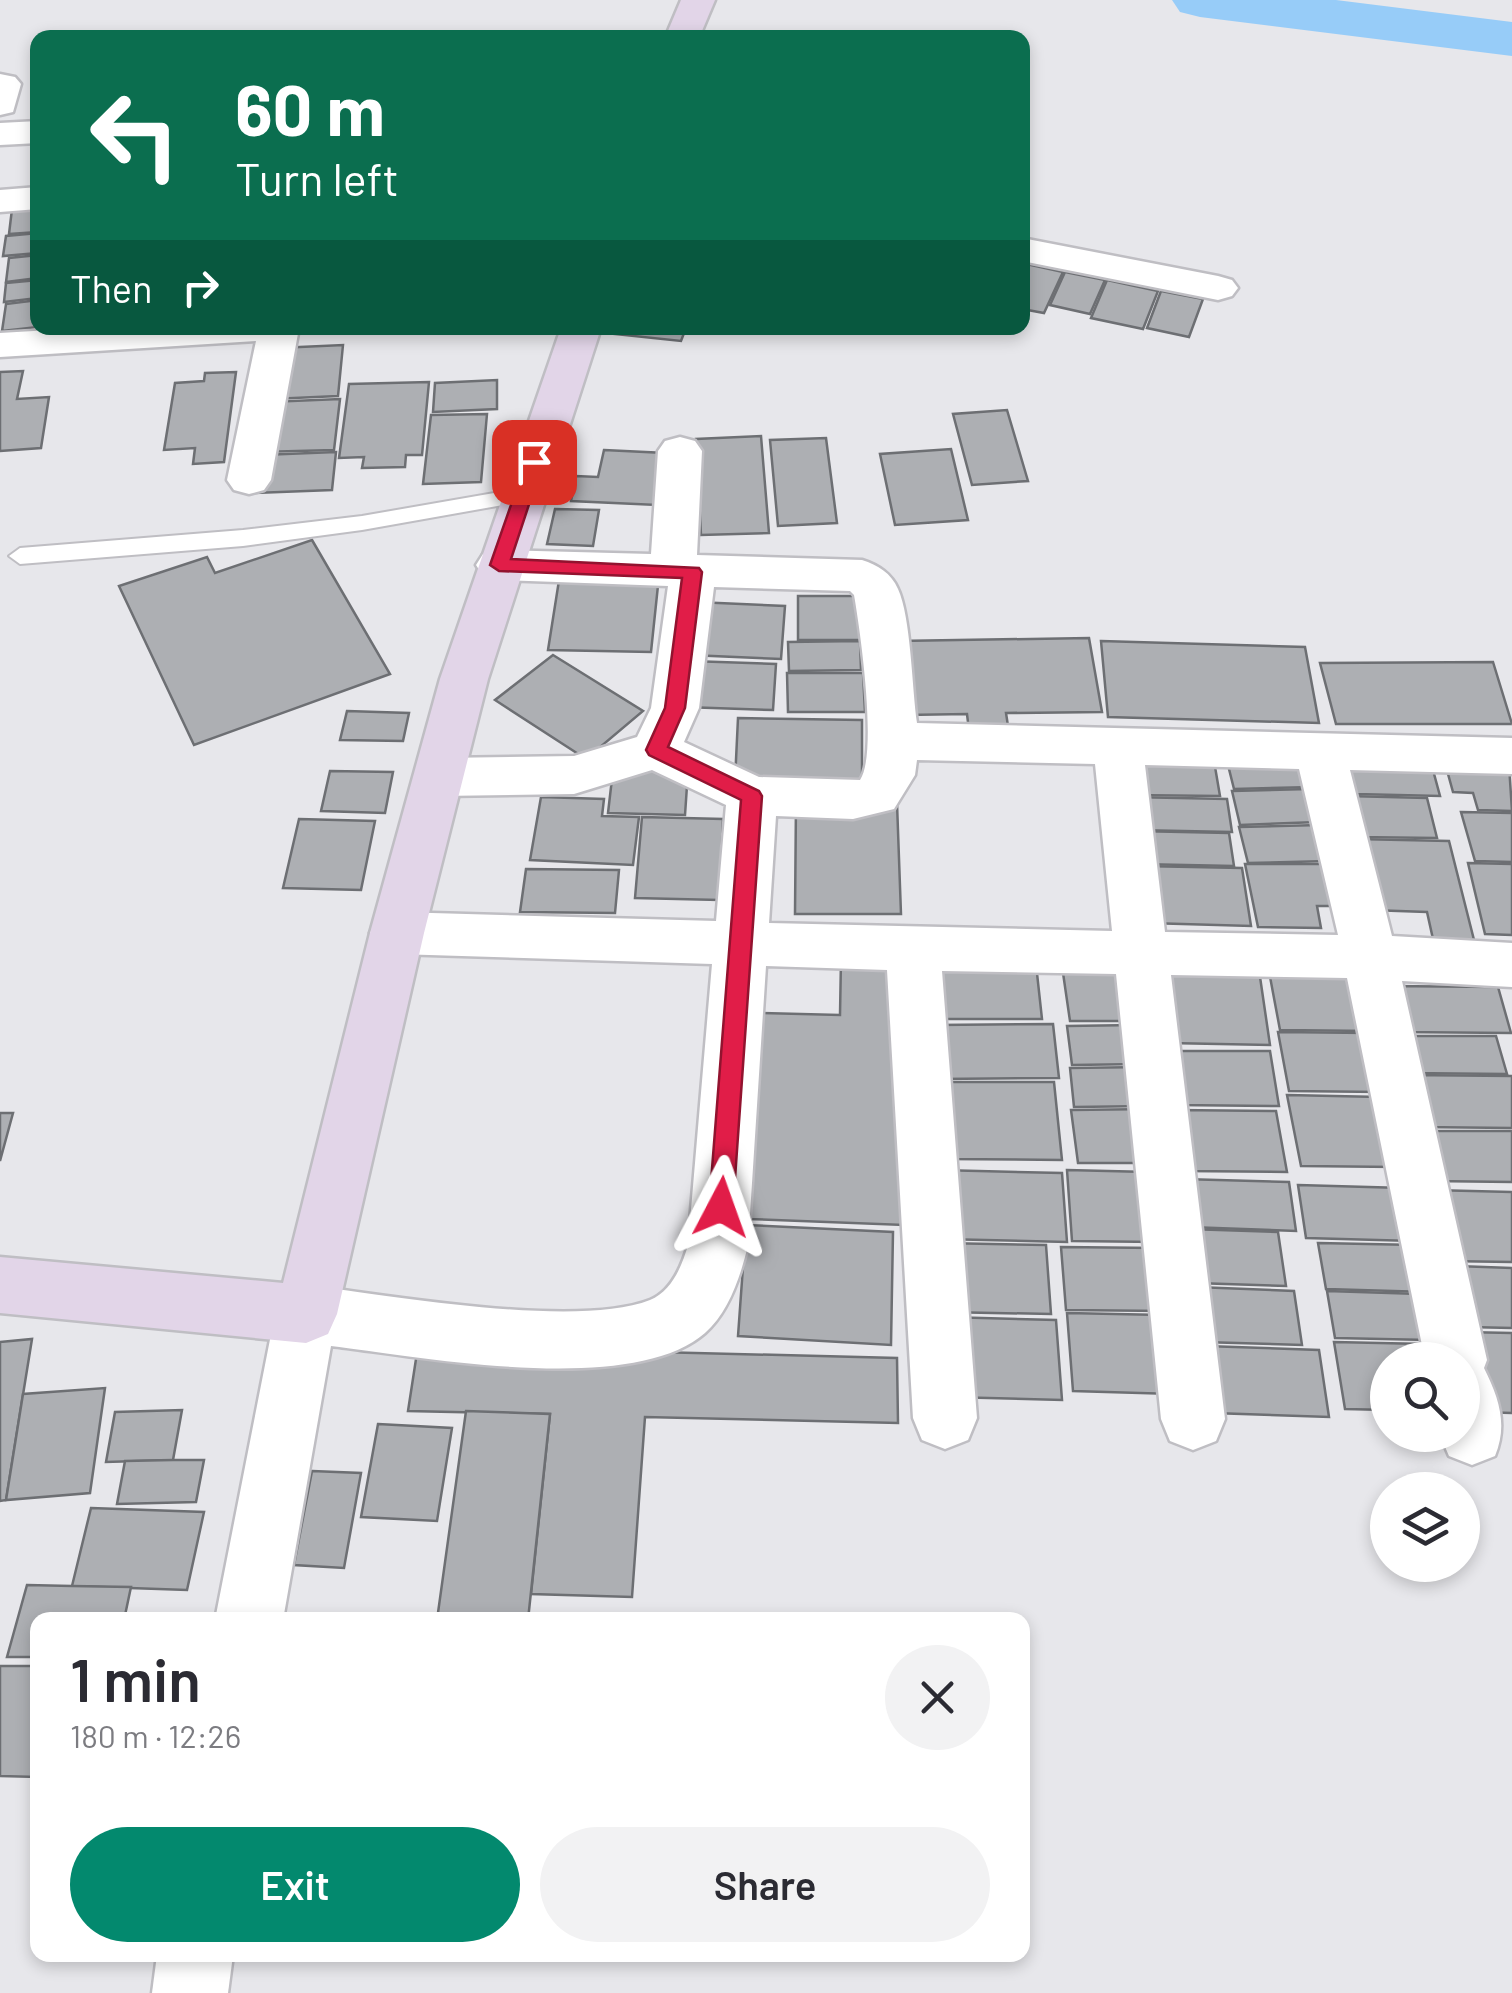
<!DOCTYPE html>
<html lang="en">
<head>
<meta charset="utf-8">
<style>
	:root { --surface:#fff; --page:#f2f2f3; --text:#2b2b33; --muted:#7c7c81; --accent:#03896e }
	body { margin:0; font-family:Barlow,sans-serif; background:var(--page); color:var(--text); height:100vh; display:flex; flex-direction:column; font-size:38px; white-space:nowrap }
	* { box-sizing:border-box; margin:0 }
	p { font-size:32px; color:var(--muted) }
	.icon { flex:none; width:55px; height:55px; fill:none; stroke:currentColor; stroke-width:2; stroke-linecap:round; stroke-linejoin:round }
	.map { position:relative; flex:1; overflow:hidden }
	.sheet { position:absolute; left:30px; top:1612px; width:1000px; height:350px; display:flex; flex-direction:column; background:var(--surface); border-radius:20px; box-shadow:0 5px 15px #0003 }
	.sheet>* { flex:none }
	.guide { position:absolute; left:30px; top:30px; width:1000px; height:305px; border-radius:20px; box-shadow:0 5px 15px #0003; background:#0b6e4f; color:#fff; overflow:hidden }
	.fabs { position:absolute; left:1370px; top:1342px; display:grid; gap:20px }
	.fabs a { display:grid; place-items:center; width:110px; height:110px; border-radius:50%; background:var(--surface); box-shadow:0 5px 15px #0003; font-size:50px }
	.pin { position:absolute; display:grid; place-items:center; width:85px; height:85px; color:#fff; margin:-42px; border-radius:20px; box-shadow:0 5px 15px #0006 }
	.me { position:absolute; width:110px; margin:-55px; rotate:4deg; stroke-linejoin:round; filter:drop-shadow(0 0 8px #0008) }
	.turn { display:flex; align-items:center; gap:35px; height:210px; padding:0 40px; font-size:45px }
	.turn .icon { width:130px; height:130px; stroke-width:2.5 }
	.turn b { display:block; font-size:70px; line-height:85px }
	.then { display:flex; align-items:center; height:95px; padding:0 40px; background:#0003; gap:20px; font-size:38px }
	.round { display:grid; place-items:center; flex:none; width:105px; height:105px; border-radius:52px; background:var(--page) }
	.overview { display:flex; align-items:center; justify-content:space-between; height:170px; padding:0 40px }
	h1 { font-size:60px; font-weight:600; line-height:75px }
	.action { display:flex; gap:20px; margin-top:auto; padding:20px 40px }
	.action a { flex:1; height:115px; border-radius:60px; background:var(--accent); color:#fff; font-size:40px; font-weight:600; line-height:115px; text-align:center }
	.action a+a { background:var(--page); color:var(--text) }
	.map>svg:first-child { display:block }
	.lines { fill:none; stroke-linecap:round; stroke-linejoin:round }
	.river { fill:#97ccf8; fill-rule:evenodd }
	.building { fill:#adafb3; stroke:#6d6f73; stroke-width:2.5 }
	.lane-casing { stroke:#bfbec3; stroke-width:4 }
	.street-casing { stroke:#bfbec3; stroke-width:5 }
	.secondary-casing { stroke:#bfbec3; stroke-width:5 }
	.lane { fill:#fff; fill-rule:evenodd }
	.street { fill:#fff; fill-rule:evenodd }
	.secondary { fill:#e2d5e8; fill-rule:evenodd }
	.route { fill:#e11d48; stroke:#92132f; stroke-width:2.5 }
</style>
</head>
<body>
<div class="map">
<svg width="1512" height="1993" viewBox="0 0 1512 1993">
	<rect width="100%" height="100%" fill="#e7e7eb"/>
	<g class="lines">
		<path class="river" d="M 1172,0 L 1336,0 L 1512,22 L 1512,56 L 1200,17 L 1180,12 Z"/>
	</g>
	<g class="building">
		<path d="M 38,206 L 38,232 L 9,234 L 12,209 Z"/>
		<path d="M 38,233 L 38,253 L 3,256 L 6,236 Z"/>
		<path d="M 38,255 L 38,278 L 6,282 L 9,258 Z"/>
		<path d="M 1022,263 L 1063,272 L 1044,313 L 1022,309 Z"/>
		<path d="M 1065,272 L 1105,280 L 1090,314 L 1050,305 Z"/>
		<path d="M 38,280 L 38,298 L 4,302 L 6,283 Z"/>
		<path d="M 1107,280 L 1158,291 L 1143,329 L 1091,318 Z"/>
		<path d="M 1161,291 L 1203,299 L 1189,337 L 1147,328 Z"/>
		<path d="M 38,300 L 38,327 L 2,331 L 6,304 Z"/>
		<path d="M 607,328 L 686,328 L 681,341 L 605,333 Z"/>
		<path d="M 343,345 L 338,396 L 272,399 L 278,348 Z"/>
		<path d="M 23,371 L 17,399 L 49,397 L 41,448 L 0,451 L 0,372 Z"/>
		<path d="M 236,372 L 224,462 L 193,464 L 195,448 L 164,450 L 175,383 L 204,381 L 205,373 Z"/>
		<path d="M 497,380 L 497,409 L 433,412 L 435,383 Z"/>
		<path d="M 429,382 L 422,455 L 406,455 L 405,467 L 362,468 L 364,457 L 339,458 L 349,384 Z"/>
		<path d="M 340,399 L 334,450 L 260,452 L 268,402 Z"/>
		<path d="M 1007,410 L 1028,481 L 972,485 L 953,414 Z"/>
		<path d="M 487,414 L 481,482 L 423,484 L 431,415 Z"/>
		<path d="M 761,436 L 769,533 L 701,535 L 696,439 Z"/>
		<path d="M 826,438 L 837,523 L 778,526 L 770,440 Z"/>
		<path d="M 951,449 L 968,520 L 895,525 L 880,454 Z"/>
		<path d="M 604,450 L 665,453 L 657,505 L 571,501 L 576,476 L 598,477 Z"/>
		<path d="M 336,452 L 332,490 L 255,493 L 261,455 Z"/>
		<path d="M 555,509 L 599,510 L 593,546 L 547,544 Z"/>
		<path d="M 312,540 L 390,674 L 194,745 L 119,586 L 207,557 L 215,573 Z"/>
		<path d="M 560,574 L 659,576 L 651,652 L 548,650 Z"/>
		<path d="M 798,596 L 863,596 L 865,640 L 798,640 Z"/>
		<path d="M 696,602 L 785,606 L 781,659 L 690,655 Z"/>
		<path d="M 1089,638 L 1102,712 L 1006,713 L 1010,739 L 970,739 L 967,714 L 905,715 L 898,641 Z"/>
		<path d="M 860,641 L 861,670 L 789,671 L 788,642 Z"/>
		<path d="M 1101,641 L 1305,647 L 1319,723 L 1108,717 Z"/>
		<path d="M 553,655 L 643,711 L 586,759 L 495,700 Z"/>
		<path d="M 690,661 L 776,664 L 773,710 L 684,707 Z"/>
		<path d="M 1493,662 L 1512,724 L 1336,724 L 1320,663 Z"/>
		<path d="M 787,673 L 863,673 L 865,712 L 788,712 Z"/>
		<path d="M 347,711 L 409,713 L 403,741 L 340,740 Z"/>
		<path d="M 738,718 L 862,720 L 862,783 L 735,781 Z"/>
		<path d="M 1123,753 L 1213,755 L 1220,796 L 1128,795 Z"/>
		<path d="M 1305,755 L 1314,787 L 1234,789 L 1226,757 Z"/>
		<path d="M 1347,757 L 1430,759 L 1440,796 L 1355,794 Z"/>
		<path d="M 1445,763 L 1509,765 L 1512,811 L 1478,810 L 1473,793 L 1453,792 Z"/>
		<path d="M 613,770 L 688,771 L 685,815 L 608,813 Z"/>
		<path d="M 330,771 L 393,772 L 385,813 L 321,811 Z"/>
		<path d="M 1309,789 L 1318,822 L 1240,825 L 1232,791 Z"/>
		<path d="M 1347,796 L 1427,798 L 1437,838 L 1355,837 Z"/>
		<path d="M 541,797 L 604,799 L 602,816 L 639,817 L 633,865 L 530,860 Z"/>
		<path d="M 1130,797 L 1227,799 L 1232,832 L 1134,830 Z"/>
		<path d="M 796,802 L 897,803 L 901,914 L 795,914 Z"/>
		<path d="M 1461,812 L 1512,813 L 1512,862 L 1475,861 Z"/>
		<path d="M 642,817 L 723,819 L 719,900 L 635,898 Z"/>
		<path d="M 299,819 L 375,821 L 361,890 L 283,888 Z"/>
		<path d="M 1319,825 L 1329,861 L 1248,863 L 1239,827 Z"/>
		<path d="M 1135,831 L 1229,833 L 1234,866 L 1138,864 Z"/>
		<path d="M 1355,839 L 1449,841 L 1474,940 L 1433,939 L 1427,912 L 1370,910 Z"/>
		<path d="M 1468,863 L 1512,864 L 1512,935 L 1485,934 Z"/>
		<path d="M 1245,864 L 1337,864 L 1348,906 L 1317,906 L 1321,928 L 1258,927 Z"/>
		<path d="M 1141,866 L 1242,868 L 1251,926 L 1148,923 Z"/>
		<path d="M 526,869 L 619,870 L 615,913 L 520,912 Z"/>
		<path d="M 841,959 L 903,961 L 904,1225 L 748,1219 L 759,1013 L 840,1015 Z"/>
		<path d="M 932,964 L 1036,964 L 1042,1019 L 935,1019 Z"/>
		<path d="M 1062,966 L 1124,966 L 1133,1021 L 1070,1021 Z"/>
		<path d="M 1268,966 L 1356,967 L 1370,1031 L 1280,1030 Z"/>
		<path d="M 1158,968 L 1259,970 L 1270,1045 L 1168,1043 Z"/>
		<path d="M 1387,986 L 1498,987 L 1511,1033 L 1397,1032 Z"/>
		<path d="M 1053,1024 L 1059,1078 L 939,1079 L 935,1025 Z"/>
		<path d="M 1136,1025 L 1142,1064 L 1072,1065 L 1067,1026 Z"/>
		<path d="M 1278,1032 L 1368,1033 L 1381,1092 L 1289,1091 Z"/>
		<path d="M 1398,1036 L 1496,1036 L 1507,1074 L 1406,1073 Z"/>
		<path d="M 1168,1051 L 1270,1051 L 1279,1106 L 1176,1105 Z"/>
		<path d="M 1144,1067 L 1150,1106 L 1074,1107 L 1070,1068 Z"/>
		<path d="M 1406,1075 L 1512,1076 L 1512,1128 L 1418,1127 Z"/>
		<path d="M 939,1082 L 1054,1082 L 1062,1160 L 945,1159 Z"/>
		<path d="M 1287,1095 L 1380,1097 L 1395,1167 L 1301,1166 Z"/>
		<path d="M 1151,1109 L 1159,1163 L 1078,1163 L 1071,1110 Z"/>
		<path d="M 1175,1110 L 1276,1111 L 1287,1172 L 1183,1171 Z"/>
		<path d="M 0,1113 L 13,1113 L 0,1161 Z"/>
		<path d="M 1419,1131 L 1512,1131 L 1512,1182 L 1431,1181 Z"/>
		<path d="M 939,1170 L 1062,1173 L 1067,1242 L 941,1239 Z"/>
		<path d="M 1067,1170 L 1148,1172 L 1157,1242 L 1072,1241 Z"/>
		<path d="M 1182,1179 L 1289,1182 L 1296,1231 L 1188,1227 Z"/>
		<path d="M 1298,1185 L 1403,1188 L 1413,1241 L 1306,1238 Z"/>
		<path d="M 1431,1190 L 1512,1192 L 1512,1262 L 1445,1261 Z"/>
		<path d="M 746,1225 L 893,1232 L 891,1345 L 738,1336 Z"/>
		<path d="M 1188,1229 L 1278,1232 L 1286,1286 L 1195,1283 Z"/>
		<path d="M 942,1243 L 1046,1245 L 1051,1314 L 944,1312 Z"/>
		<path d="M 1318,1243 L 1417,1245 L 1427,1292 L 1326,1289 Z"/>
		<path d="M 1061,1247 L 1157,1248 L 1164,1311 L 1066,1310 Z"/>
		<path d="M 1456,1266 L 1512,1268 L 1512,1328 L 1468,1327 Z"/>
		<path d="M 1196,1287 L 1294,1291 L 1302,1345 L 1202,1342 Z"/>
		<path d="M 1327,1291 L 1420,1294 L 1429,1340 L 1335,1338 Z"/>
		<path d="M 1067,1313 L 1163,1315 L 1173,1394 L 1073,1391 Z"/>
		<path d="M 946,1317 L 1056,1320 L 1062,1400 L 949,1397 Z"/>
		<path d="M 1463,1332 L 1512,1333 L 1512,1413 L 1479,1412 Z"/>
		<path d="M 32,1339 L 6,1500 L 0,1501 L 0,1342 Z"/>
		<path d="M 1334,1342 L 1425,1344 L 1428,1360 L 1388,1360 L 1388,1410 L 1345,1409 Z"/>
		<path d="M 418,1346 L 897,1358 L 898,1423 L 645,1417 L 632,1597 L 531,1594 L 550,1414 L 408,1411 Z"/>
		<path d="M 1205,1346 L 1319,1350 L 1329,1417 L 1213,1413 Z"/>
		<path d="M 105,1388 L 90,1493 L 6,1500 L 23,1394 Z"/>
		<path d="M 182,1410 L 173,1460 L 106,1462 L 115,1412 Z"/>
		<path d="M 466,1411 L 550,1414 L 528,1620 L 437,1620 Z"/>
		<path d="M 378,1424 L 452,1428 L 437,1521 L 361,1517 Z"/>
		<path d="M 173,1460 L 204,1460 L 196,1502 L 117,1504 L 125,1461 Z"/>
		<path d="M 312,1471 L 361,1473 L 344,1568 L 294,1565 Z"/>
		<path d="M 91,1508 L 204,1512 L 187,1590 L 72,1586 Z"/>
		<path d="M 27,1585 L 72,1586 L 131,1587 L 124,1620 L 38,1620 L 38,1657 L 7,1657 Z"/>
		<path d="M 0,1666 L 38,1666 L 38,1777 L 0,1776 Z"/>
	</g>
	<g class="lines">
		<defs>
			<path id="lane" d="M 523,488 L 531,490 L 534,495 L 531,500 L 362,530 L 243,546 L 20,564 L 9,556 L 20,548 L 243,530 L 362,516 Z"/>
			<g id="street">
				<path d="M 0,74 L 15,77 L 21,84 L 13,112 L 0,115 Z"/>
				<path d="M 38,121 L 38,143 L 0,145 L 0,123 Z"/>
				<path d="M 38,187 L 38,209 L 0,212 L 0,190 Z"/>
				<path d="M 1022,238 L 1218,276 L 1232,280 L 1238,288 L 1232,296 L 1218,300 L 1022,261 Z"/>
				<path d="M 84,328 L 299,328 L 271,480 L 264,490 L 249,494 L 234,490 L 227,480 L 256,341 L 0,357 L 0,333 Z"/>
				<path d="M 680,437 L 695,441 L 702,451 L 697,555 L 862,560 C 878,565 891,573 898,589 C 911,617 912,689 917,723 L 1512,738 L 1512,774 L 1350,770 L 1392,936 L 1512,943 L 1512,987 L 1402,981 L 1487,1360 L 1484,1368 C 1499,1398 1508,1425 1495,1456 L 1472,1465 L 1449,1456 L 1440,1435 L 1462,1435 L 1462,1360 L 1425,1360 L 1347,978 L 1171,975 L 1225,1419 L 1216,1441 L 1193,1450 L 1170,1441 L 1161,1419 L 1116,974 L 942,971 L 977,1418 L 968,1440 L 945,1449 L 922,1440 L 913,1418 L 887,970 L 766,966 L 748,1245 C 741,1275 729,1312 705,1333 C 632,1397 422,1357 331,1346 L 283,1620 L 215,1620 L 275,1314 L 284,1294 L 306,1285 C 389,1295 576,1329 650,1300 C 672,1291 682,1266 688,1245 L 712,964 L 397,954 L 378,948 L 370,933 L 378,918 L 397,912 L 716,921 L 726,805 L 652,770 L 574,794 L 440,796 L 422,790 L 415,777 L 422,764 L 440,758 L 574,756 L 637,737 L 651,708 L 668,586 L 499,580 L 483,576 L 476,565 L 483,554 L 499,550 L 651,554 L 658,451 L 665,441 ZM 714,587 L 850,591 L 854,595 C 860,629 878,754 860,780 L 759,777 L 684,742 L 699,708 ZM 917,760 L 1095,764 L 1112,931 L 769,923 L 776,816 L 853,819 L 894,809 L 915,775 ZM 1145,765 L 1299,769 L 1338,935 L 1165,932 Z"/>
				<path d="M 157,1955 L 233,1955 L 228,1993 L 152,1993 Z"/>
			</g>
			<g id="secondary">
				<path d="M 681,0 L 715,0 L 699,38 L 665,38 Z"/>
				<path d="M 561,328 L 601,328 L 488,679 L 424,933 L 337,1314 L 328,1334 L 306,1343 L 0,1313 L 0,1257 L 283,1283 L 370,933 L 440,679 Z"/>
			</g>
		</defs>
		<use href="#lane" class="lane-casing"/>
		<use href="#street" class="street-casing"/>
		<use href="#secondary" class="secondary-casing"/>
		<use href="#lane" class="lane"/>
		<use href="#street" class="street"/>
		<use href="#secondary" class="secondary"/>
	</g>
	<path class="route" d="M 534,456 L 543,462 L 511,559 L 699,568 L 702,572 L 685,708 L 668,747 L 759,791 L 762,796 L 733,1207 L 730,1215 L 721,1218 L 712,1215 L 709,1207 L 741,800 L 649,755 L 646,750 L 665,708 L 682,578 L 499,571 L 490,565 L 526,462 Z"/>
</svg>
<div class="fabs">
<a><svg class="icon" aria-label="search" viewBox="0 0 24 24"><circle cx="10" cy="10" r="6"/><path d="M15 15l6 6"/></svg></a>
<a><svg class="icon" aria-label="layers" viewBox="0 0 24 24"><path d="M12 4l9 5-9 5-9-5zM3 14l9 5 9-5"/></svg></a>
</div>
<div class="pin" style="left:534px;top:462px;background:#d93025"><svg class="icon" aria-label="arrive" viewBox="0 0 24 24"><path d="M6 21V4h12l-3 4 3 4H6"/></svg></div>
<svg class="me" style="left:721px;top:1207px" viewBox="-20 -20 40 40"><path d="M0-17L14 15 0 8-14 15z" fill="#e11d48" stroke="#fff" stroke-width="4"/></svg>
<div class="guide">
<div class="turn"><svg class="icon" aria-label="left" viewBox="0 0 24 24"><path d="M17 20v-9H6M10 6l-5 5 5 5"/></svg><div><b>60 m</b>Turn left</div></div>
<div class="then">Then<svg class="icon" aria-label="right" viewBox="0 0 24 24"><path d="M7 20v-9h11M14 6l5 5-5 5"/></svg></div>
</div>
<section class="sheet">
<div class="overview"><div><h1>1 min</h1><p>180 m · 12:26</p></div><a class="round"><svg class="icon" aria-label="close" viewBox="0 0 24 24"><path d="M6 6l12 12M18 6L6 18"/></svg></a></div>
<div class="action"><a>Exit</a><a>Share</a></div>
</section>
</div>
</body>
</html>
